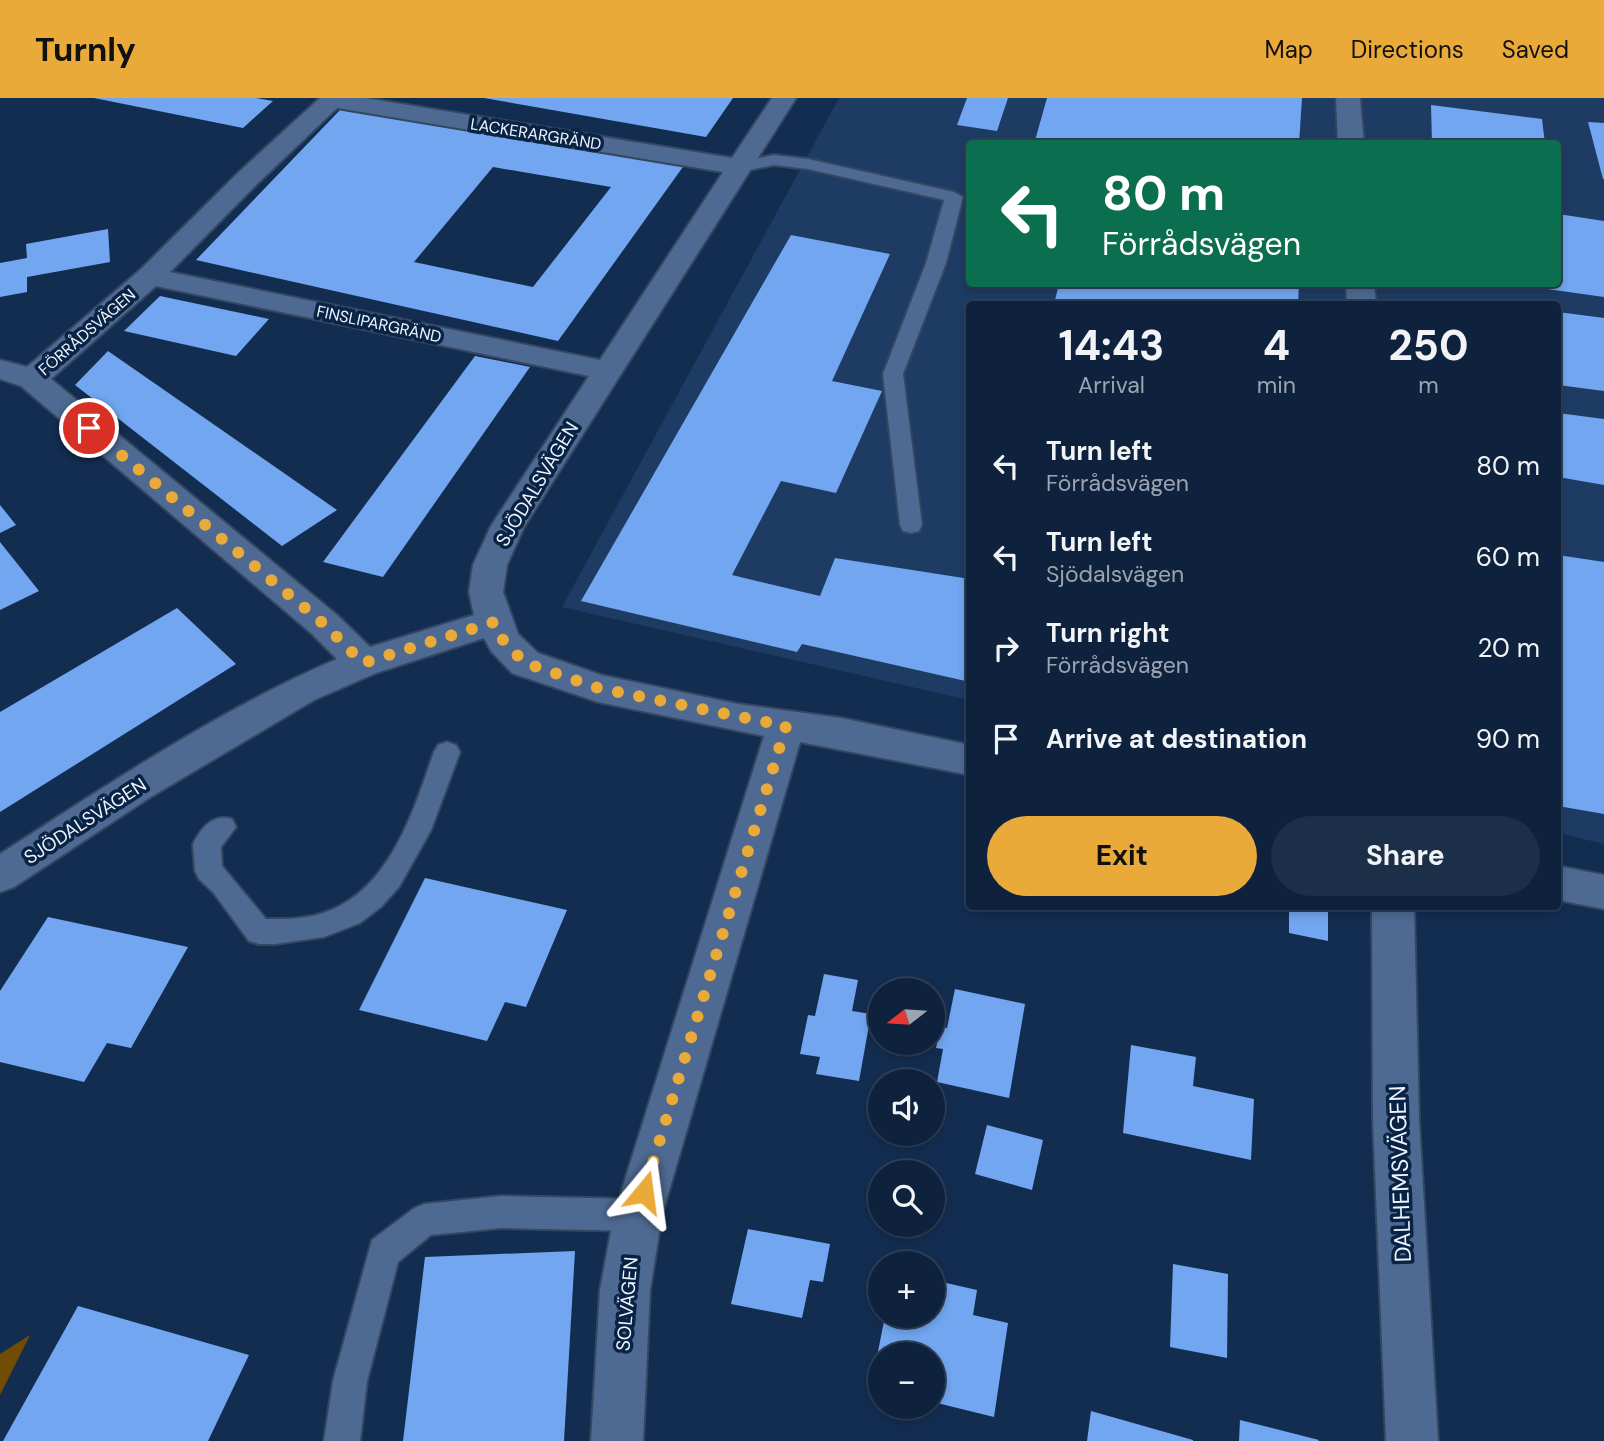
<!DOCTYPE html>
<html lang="en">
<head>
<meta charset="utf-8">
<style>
	:root { --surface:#0e223d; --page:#1c2f48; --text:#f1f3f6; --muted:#9ba4b0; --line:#2e3f57; --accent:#eaaa39 }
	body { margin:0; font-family:"DM Sans",sans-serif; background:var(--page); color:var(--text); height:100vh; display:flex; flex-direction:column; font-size:26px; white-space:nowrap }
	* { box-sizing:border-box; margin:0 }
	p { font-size:23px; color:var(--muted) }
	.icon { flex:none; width:38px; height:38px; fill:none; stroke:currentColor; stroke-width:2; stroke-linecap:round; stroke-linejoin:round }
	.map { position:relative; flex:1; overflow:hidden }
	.panel { position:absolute; left:966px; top:203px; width:595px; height:609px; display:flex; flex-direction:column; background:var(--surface); border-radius:7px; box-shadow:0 4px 10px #0003,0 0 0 2px var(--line) }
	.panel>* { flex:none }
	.top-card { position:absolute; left:966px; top:42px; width:595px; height:147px; border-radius:7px; box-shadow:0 4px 10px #0003,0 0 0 2px var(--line); background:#0b6e4f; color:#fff; overflow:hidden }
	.needle { width:46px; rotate:253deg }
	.fabs { position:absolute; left:868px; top:880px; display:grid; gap:14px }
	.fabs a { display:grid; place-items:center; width:77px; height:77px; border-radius:50%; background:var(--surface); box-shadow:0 4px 10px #0003,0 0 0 2px var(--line); font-size:35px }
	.pin { position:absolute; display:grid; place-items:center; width:60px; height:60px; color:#fff; margin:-30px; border:4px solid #fff; border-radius:50%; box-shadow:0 2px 7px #0007 }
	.me { position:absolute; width:77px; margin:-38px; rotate:16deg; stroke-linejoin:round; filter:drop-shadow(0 0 5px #0008) }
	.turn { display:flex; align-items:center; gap:24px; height:147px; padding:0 21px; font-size:32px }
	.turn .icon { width:91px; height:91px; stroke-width:2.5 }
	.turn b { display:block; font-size:49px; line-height:60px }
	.eta { display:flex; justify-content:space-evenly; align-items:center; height:119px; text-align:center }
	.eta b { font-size:42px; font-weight:700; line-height:49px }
	.button { display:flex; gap:14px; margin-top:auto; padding:14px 21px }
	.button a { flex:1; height:80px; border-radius:42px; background:var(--accent); color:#111; font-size:28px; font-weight:700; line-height:80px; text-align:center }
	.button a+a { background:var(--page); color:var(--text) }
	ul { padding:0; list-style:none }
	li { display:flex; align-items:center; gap:21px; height:91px; padding:0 21px }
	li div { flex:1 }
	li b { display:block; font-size:26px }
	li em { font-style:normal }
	header { display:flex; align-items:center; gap:42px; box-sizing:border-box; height:98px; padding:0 35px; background:var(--accent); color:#111 }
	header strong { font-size:33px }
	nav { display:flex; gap:38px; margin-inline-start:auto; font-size:24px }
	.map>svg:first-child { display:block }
	.built { fill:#1e3b63; fill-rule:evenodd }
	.green { fill:#714d03 }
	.building { fill:#72a6f0; fill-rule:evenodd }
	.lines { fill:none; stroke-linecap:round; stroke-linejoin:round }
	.service-casing { stroke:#354661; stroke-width:4 }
	.minor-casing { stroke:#354661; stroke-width:4 }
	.service { fill:#4e6a92; fill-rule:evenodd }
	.minor { fill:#4e6a92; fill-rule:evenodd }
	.route { stroke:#eaaa39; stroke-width:12; stroke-dasharray:0 21.6 }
	.labels { text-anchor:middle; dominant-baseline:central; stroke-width:7; stroke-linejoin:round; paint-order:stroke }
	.far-street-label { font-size:16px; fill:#eff5ff; stroke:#092345 }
	.street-label { font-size:19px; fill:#eff5ff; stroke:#092345 }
	.near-street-label { font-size:23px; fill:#eff5ff; stroke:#092345 }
</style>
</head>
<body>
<header>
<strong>Turnly</strong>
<nav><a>Map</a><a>Directions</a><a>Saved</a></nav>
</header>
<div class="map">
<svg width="1604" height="1343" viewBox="0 0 1604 1343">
	<rect width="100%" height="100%" fill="#132d51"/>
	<path class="built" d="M 839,0 L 1604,0 L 1604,746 L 1558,735 L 1558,206 L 970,206 L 969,602 L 562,509 ZM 970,46 L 1558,46 L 1558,186 L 970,186 Z"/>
	<path class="green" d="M 30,1237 L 0,1297 L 0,1256 Z"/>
	<g class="building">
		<path d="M 94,0 L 256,0 L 273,3 L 243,30 Z"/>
		<path d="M 484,0 L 733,0 L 706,39 Z"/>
		<path d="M 967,0 L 1008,0 L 997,33 L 957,27 Z"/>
		<path d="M 1047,0 L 1302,0 L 1299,46 L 1034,46 Z"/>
		<path d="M 1431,7 L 1542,21 L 1545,46 L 1432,46 Z"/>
		<path d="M 340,12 L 518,38 L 685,66 L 558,243 L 196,162 ZM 493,69 L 611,89 L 533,189 L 414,164 Z"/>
		<path d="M 1588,24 L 1604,25 L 1604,81 L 1603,81 Z"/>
		<path d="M 1558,116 L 1604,123 L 1604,199 L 1518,187 L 1558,186 Z"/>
		<path d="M 108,131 L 110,164 L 27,179 L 27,194 L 0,199 L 0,165 L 27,160 L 26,146 Z"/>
		<path d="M 791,137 L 890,156 L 832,283 L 882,293 L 836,395 L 781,383 L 732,477 L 820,498 L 835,460 L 970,481 L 970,584 L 802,546 L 797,554 L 581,503 Z"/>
		<path d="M 1059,186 L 1299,186 L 1298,206 L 1054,206 Z"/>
		<path d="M 160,198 L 269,221 L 236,258 L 124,233 Z"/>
		<path d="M 1558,214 L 1604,220 L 1604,293 L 1558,287 Z"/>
		<path d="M 108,253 L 337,412 L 282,448 L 75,287 Z"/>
		<path d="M 475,258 L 530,269 L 383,479 L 323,464 Z"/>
		<path d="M 1558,315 L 1604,321 L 1604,387 L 1558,379 Z"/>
		<path d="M 0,407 L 16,427 L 0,435 Z"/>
		<path d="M 0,444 L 39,493 L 0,512 Z"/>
		<path d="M 1558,457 L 1604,464 L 1604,716 L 1558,708 Z"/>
		<path d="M 177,510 L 236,566 L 0,714 L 0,614 Z"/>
		<path d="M 425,780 L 567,812 L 526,909 L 505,904 L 487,943 L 359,912 Z"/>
		<path d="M 1289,808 L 1328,811 L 1328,843 L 1289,835 Z"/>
		<path d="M 48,819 L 188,849 L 131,950 L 107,945 L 84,984 L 0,964 L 0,893 Z"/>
		<path d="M 824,876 L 858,882 L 852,913 L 871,916 L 859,983 L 816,976 L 820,959 L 800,956 L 808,917 L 815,918 Z"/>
		<path d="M 955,891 L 1025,906 L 1009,1000 L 937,984 L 943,951 L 936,950 L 941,928 L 947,930 Z"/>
		<path d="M 1131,947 L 1196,959 L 1193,988 L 1254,1001 L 1251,1062 L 1123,1035 Z"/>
		<path d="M 987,1027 L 1043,1042 L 1032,1092 L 975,1076 Z"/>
		<path d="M 748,1131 L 830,1146 L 823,1184 L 810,1182 L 802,1220 L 731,1206 Z"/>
		<path d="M 575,1153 L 564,1343 L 403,1343 L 425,1159 Z"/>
		<path d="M 1173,1166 L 1228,1176 L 1227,1260 L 1170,1249 Z"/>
		<path d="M 933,1182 L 977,1192 L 973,1217 L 1008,1225 L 994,1319 L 933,1304 L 933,1256 L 880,1256 L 880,1291 L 871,1289 L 885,1218 L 933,1218 Z"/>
		<path d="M 78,1208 L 249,1257 L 208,1343 L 3,1343 Z"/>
		<path d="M 1091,1313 L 1193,1342 L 1193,1343 L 1087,1343 Z"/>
		<path d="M 1240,1322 L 1319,1342 L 1318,1343 L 1239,1343 Z"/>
	</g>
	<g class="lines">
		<defs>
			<g id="service">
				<path d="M 774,57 L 808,61 L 954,94 L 963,99 L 946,165 L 903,276 L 922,427 L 919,433 L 911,435 L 903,433 L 900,427 L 883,276 L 926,165 L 944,102 L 808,71 L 774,67 L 740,74 L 731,69 L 734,65 Z"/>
				<path d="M 447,644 L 456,647 L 460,654 L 431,732 L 399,789 L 381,809 L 360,825 L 324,839 L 275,846 L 259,846 L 249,843 L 213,794 L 199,781 L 195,773 L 193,746 C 201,730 213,715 232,721 L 236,729 L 221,749 L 222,768 L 266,821 C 284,821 303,821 320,816 C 389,796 413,714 434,654 L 438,647 Z"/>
				<path d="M 501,1098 L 638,1101 L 649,1106 L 654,1117 L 649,1128 L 638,1133 L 501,1130 L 431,1137 L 398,1164 L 367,1283 L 360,1343 L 324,1343 L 333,1283 L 372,1142 L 413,1111 L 424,1106 Z"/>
			</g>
			<g id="minor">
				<path d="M 320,0 L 365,0 L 732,60 L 772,0 L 796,0 L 524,429 L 507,467 L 503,494 L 518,536 L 538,555 L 601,577 L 738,606 L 841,620 L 970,647 L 970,677 L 800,644 L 662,1117 L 650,1192 L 643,1343 L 591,1343 L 600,1192 L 614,1117 L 764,638 L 598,604 L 512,575 L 491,553 L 484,540 L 376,575 L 314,602 L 149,700 L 14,789 L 0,794 L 0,756 C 109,686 218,612 337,561 L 311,535 L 21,288 L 0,281 L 0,262 L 27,269 L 140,172 L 239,74 ZM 337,10 L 723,74 L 600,262 L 170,174 L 257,86 ZM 156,188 L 589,278 L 491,428 L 473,467 L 469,494 L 474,517 L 370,549 L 337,517 L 51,281 Z"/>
				<path d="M 1336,0 L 1360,0 L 1364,46 L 1338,46 Z"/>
				<path d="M 1346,186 L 1374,186 L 1376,206 L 1347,206 Z"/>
				<path d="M 1558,768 L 1604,777 L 1604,811 L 1558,802 Z"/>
				<path d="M 1372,808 L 1414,808 L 1419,1022 L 1438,1343 L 1386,1343 L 1373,1022 Z"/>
			</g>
		</defs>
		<use href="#service" class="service-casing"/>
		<use href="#minor" class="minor-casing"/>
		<use href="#service" class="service"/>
		<use href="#minor" class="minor"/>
	</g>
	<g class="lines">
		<path class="route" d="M 89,330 L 324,526 L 363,565 L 494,524 L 504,544 L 525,565 L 598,590 L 786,628 L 644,1094"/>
	</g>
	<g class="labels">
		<g class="far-street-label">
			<text transform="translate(536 36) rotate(9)">LACKERARGRÄND</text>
			<text transform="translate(379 226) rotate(12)">FINSLIPARGRÄND</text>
			<text transform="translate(87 234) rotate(-41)">FÖRRÅDSVÄGEN</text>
		</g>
		<g class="street-label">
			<text transform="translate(537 386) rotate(-59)">SJÖDALSVÄGEN</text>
			<text transform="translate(85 723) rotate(-33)">SJÖDALSVÄGEN</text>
			<text transform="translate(627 1206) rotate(-85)">SOLVÄGEN</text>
		</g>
		<g class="near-street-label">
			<text transform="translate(1400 1076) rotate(-92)">DALHEMSVÄGEN</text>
		</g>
	</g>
</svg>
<div class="fabs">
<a><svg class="needle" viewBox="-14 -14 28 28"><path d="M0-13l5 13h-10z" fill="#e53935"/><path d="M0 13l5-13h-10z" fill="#9ba4b0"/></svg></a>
<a><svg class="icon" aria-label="sound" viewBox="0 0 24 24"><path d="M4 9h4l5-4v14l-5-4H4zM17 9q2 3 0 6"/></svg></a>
<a><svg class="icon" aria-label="search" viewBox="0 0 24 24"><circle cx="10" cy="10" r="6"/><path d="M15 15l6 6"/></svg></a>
<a>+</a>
<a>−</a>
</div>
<div class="pin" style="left:89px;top:330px;background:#d93025"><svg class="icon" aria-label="arrive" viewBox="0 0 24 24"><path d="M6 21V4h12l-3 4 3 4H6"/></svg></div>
<svg class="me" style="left:644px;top:1094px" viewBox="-20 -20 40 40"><path d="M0-17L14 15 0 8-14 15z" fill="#eaaa39" stroke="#fff" stroke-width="4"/></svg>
<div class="top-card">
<div class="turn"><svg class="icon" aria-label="left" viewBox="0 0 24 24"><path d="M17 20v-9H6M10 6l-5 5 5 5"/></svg><div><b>80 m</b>Förrådsvägen</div></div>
</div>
<section class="panel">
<div class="eta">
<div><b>14:43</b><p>Arrival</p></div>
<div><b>4</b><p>min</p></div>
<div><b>250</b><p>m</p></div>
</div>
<ul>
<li><svg class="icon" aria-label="left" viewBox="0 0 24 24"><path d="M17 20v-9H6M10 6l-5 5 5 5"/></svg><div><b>Turn left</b><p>Förrådsvägen</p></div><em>80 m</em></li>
<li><svg class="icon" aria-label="left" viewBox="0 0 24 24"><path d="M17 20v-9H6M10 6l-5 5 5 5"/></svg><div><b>Turn left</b><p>Sjödalsvägen</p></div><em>60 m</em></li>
<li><svg class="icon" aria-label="right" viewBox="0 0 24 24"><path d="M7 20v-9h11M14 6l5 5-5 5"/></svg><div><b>Turn right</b><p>Förrådsvägen</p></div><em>20 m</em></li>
<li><svg class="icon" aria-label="arrive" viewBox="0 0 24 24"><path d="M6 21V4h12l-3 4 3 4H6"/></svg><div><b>Arrive at destination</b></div><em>90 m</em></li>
</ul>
<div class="button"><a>Exit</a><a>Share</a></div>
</section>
</div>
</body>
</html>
